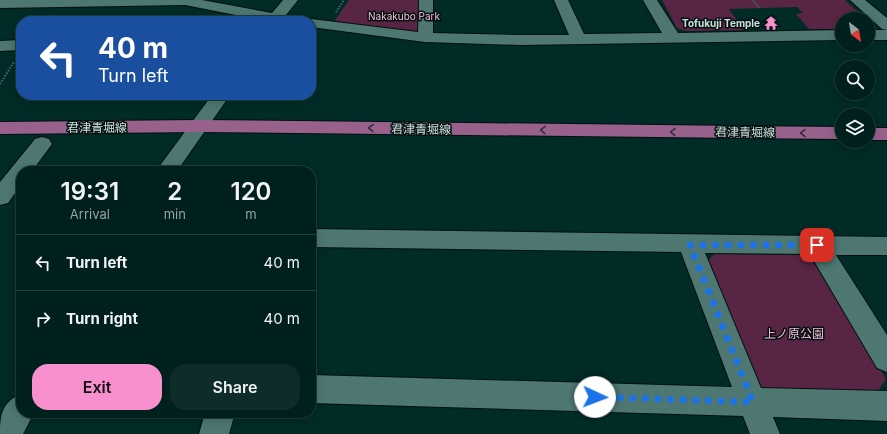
<!DOCTYPE html>
<html lang="en">
<head>
<meta charset="utf-8">
<style>
	:root { --surface:#00201d; --page:#0e2d2a; --text:#f1f3f6; --muted:#95a3a4; --line:#223e3b; --accent:#f790cd }
	body { margin:0; font-family:Inter,"Noto Sans JP",sans-serif; background:var(--page); color:var(--text); height:100vh; display:flex; flex-direction:column; font-size:15px; white-space:nowrap }
	* { box-sizing:border-box; margin:0 }
	p { font-size:13px; color:var(--muted) }
	.icon { flex:none; width:22px; height:22px; fill:none; stroke:currentColor; stroke-width:2; stroke-linecap:round; stroke-linejoin:round }
	.map { position:relative; flex:1; overflow:hidden }
	.panel { position:absolute; left:16px; top:166px; width:300px; height:252px; display:flex; flex-direction:column; background:var(--surface); border-radius:16px; box-shadow:0 2px 10px #0003,0 0 0 1px var(--line) }
	.panel>* { flex:none }
	.top-card { position:absolute; left:16px; top:16px; width:300px; height:84px; border-radius:16px; box-shadow:0 2px 10px #0003,0 0 0 1px var(--line); background:#1a4fa0; color:#fff; overflow:hidden }
	.needle { width:26px; rotate:149deg }
	.tools { position:absolute; left:835px; top:12px; display:grid; gap:8px }
	.tools a { display:grid; place-items:center; width:40px; height:40px; border-radius:50%; background:var(--surface); box-shadow:0 2px 10px #0003,0 0 0 1px var(--line); font-size:20px }
	.pin { position:absolute; display:grid; place-items:center; width:34px; height:34px; color:#fff; margin:-17px; border-radius:8px; box-shadow:0 2px 6px #0006 }
	.me { position:absolute; width:44px; margin:-22px; rotate:92deg; stroke-linejoin:round; filter:drop-shadow(0 0 3px #0008) }
	.turn { display:flex; align-items:center; gap:14px; height:84px; padding:0 16px; font-size:18px }
	.turn .icon { width:52px; height:52px; stroke-width:2.5 }
	.turn b { display:block; font-size:28px; line-height:34px }
	.eta { display:flex; justify-content:space-evenly; align-items:center; height:68px; text-align:center }
	.eta b { font-size:24px; font-weight:600; line-height:28px }
	.button { display:flex; gap:8px; margin-top:auto; padding:8px 16px }
	.button a { flex:1; height:46px; border-radius:16px; background:var(--accent); color:#111; font-size:16px; font-weight:600; line-height:46px; text-align:center }
	.button a+a { background:var(--page); color:var(--text) }
	ul { padding:0; list-style:none }
	li { display:flex; align-items:center; gap:12px; height:56px; padding:0 16px; border-top:1px solid var(--line) }
	li div { flex:1 }
	li b { display:block; font-size:15px }
	li em { font-style:normal }
	.map>svg:first-child { display:block }
	.green { fill:#582544 }
	.lines { fill:none; stroke-linecap:round; stroke-linejoin:round }
	.minor-casing { stroke:#00110f; stroke-width:2 }
	.major-casing { stroke:#00110f; stroke-width:2 }
	.path { stroke:#476a66; stroke-width:2; stroke-dasharray:1.5 1.5; stroke-linecap:butt }
	.minor { fill:#4e7771; fill-rule:evenodd }
	.major { fill:#98618c; fill-rule:evenodd }
	.oneway { stroke:#362c3a }
	.route { stroke:#1a73e8; stroke-width:7; stroke-dasharray:0 12.6 }
	.labels { text-anchor:middle; dominant-baseline:central; stroke-width:3; stroke-linejoin:round; paint-order:stroke }
	.far-park-label { font-size:10px; fill:#f9bcde; stroke:#02100e }
	.far-poi-label { font-size:10px; font-weight:bold; fill:#cce1de; stroke:#02100e; text-anchor:end }
	.street-label { font-size:12px; fill:#cce1de; stroke:#02100e }
	.park-label { font-size:12px; fill:#f9bcde; stroke:#02100e }
</style>
</head>
<body>
<div class="map">
<svg width="887" height="434" viewBox="0 0 887 434">
	<rect width="100%" height="100%" fill="#002b27"/>
	<g class="green">
		<path d="M 349,0 L 421,0 L 421,30 L 415,33 L 338,24 L 334,22 Z"/>
		<path d="M 662,0 L 845,0 L 866,19 L 842,19 L 842,29 L 809,29 L 796,14 L 803,13 L 797,7 L 729,9 L 744,30 L 686,31 L 677,28 Z"/>
		<path d="M 714,254 L 803,255 L 815,264 L 886,379 L 878,391 L 764,389 L 751,379 L 708,261 Z"/>
	</g>
	<g class="lines">
		<defs>
			<g id="minor">
				<path d="M 0,0 L 202,0 L 272,13 L 283,0 L 298,0 L 286,15 L 298,18 L 300,21 L 266,21 L 185,5 L 0,8 Z"/>
				<path d="M 419,0 L 433,0 L 433,33 L 520,35 L 569,35 L 554,0 L 568,0 L 584,34 L 662,33 L 643,0 L 657,0 L 678,33 L 842,30 L 842,40 L 520,45 L 425,42 L 311,27 L 311,21 L 305,21 L 311,19 L 418,32 Z"/>
				<path d="M 850,0 L 865,0 L 887,18 L 887,40 L 868,40 L 868,30 L 887,30 L 882,29 Z"/>
				<path d="M 21,40 L 21,50 L 0,51 L 0,41 Z"/>
				<path d="M 212,95 L 230,95 L 177,171 L 156,171 Z"/>
				<path d="M 42,137 L 49,139 L 52,144 L 32,171 L 21,171 L 21,185 L 8,203 L 0,205 L 0,182 L 35,139 Z"/>
				<path d="M 311,229 L 887,237 L 887,255 L 836,255 L 887,335 L 887,372 L 877,368 L 810,254 L 705,253 L 761,388 L 887,391 L 887,421 L 773,417 L 780,434 L 750,434 L 743,416 L 311,403 L 311,375 L 732,387 L 681,252 L 311,247 Z"/>
				<path d="M 21,394 L 21,413 L 34,413 L 23,434 L 0,434 C 0,415 2,402 21,394 Z"/>
				<path d="M 205,413 L 235,413 L 229,434 L 199,434 Z"/>
			</g>
			<g id="major">
				<path d="M 199,120 L 842,127 L 842,139 L 199,132 L 0,134 L 0,122 Z"/>
				<rect x="868" y="128" width="19" height="12"/>
			</g>
		</defs>
		<use href="#minor" class="minor-casing"/>
		<use href="#major" class="major-casing"/>
		<g class="path">
			<path d="M 753,0 L 759,8"/>
			<path d="M 336,12 L 344,0"/>
			<path d="M 0,84 L 14,62"/>
		</g>
		<use href="#minor" class="minor"/>
		<use href="#major" class="major"/>
	</g>
	<defs><path id="oneway-chevron" d="M-2-3.5L2.5 0L-2 3.5" fill="none" stroke-width="1.6" stroke-linecap="round" stroke-linejoin="round"/></defs>
	<g class="oneway">
		<use href="#oneway-chevron" transform="translate(371 128) rotate(-179)"/>
		<use href="#oneway-chevron" transform="translate(543 130) rotate(-179)"/>
		<use href="#oneway-chevron" transform="translate(673 132) rotate(-179)"/>
		<use href="#oneway-chevron" transform="translate(803 133) rotate(-179)"/>
	</g>
	<g class="lines">
		<path class="route" d="M 595,397 L 753,402 L 690,245 L 817,245"/>
	</g>
	<defs>
		<symbol id="temple-bare" viewBox="-9 -9 18 18"><path d="M0-6L5-2H3V0L6.5 2.5H4V6H1.5V3h-3V6H-4V2.5H-6.5L-3 0V-2H-5Z" fill="#f790cd" stroke="#02100e" stroke-width="2.5" paint-order="stroke"/></symbol>
	</defs>
	<g fill-rule="evenodd">
		<use href="#temple-bare" x="761" y="13" width="20" height="20"/>
	</g>
	<g class="labels">
		<g class="far-park-label">
			<text x="404" y="16">Nakakubo Park</text>
		</g>
		<g class="far-poi-label">
			<text x="760" y="23">Tofukuji Temple</text>
		</g>
		<g class="street-label">
			<text x="97" y="127">君津青堀線</text>
			<text transform="translate(421 129) rotate(1)">君津青堀線</text>
			<text transform="translate(745 132) rotate(1)">君津青堀線</text>
		</g>
		<g class="park-label">
			<text x="794" y="333">上ノ原公園</text>
		</g>
	</g>
</svg>
<div class="tools">
<a><svg class="needle" viewBox="-14 -14 28 28"><path d="M0-13l5 13h-10z" fill="#e53935"/><path d="M0 13l5-13h-10z" fill="#95a3a4"/></svg></a>
<a><svg class="icon" aria-label="search" viewBox="0 0 24 24"><circle cx="10" cy="10" r="6"/><path d="M15 15l6 6"/></svg></a>
<a><svg class="icon" aria-label="layers" viewBox="0 0 24 24"><path d="M12 4l9 5-9 5-9-5zM3 14l9 5 9-5"/></svg></a>
</div>
<div class="pin" style="left:817px;top:245px;background:#d93025"><svg class="icon" aria-label="arrive" viewBox="0 0 24 24"><path d="M6 21V4h12l-3 4 3 4H6"/></svg></div>
<svg class="me" style="left:595px;top:397px" viewBox="-20 -20 40 40"><circle r="19" fill="#fff"/><path d="M0-13L10 11 0 6-10 11z" fill="#1a73e8"/></svg>
<div class="top-card">
<div class="turn"><svg class="icon" aria-label="left" viewBox="0 0 24 24"><path d="M17 20v-9H6M10 6l-5 5 5 5"/></svg><div><b>40 m</b>Turn left</div></div>
</div>
<section class="panel">
<div class="eta">
<div><b>19:31</b><p>Arrival</p></div>
<div><b>2</b><p>min</p></div>
<div><b>120</b><p>m</p></div>
</div>
<ul>
<li><svg class="icon" aria-label="left" viewBox="0 0 24 24"><path d="M17 20v-9H6M10 6l-5 5 5 5"/></svg><div><b>Turn left</b></div><em>40 m</em></li>
<li><svg class="icon" aria-label="right" viewBox="0 0 24 24"><path d="M7 20v-9h11M14 6l5 5-5 5"/></svg><div><b>Turn right</b></div><em>40 m</em></li>
</ul>
<div class="button"><a>Exit</a><a>Share</a></div>
</section>
</div>
</body>
</html>
